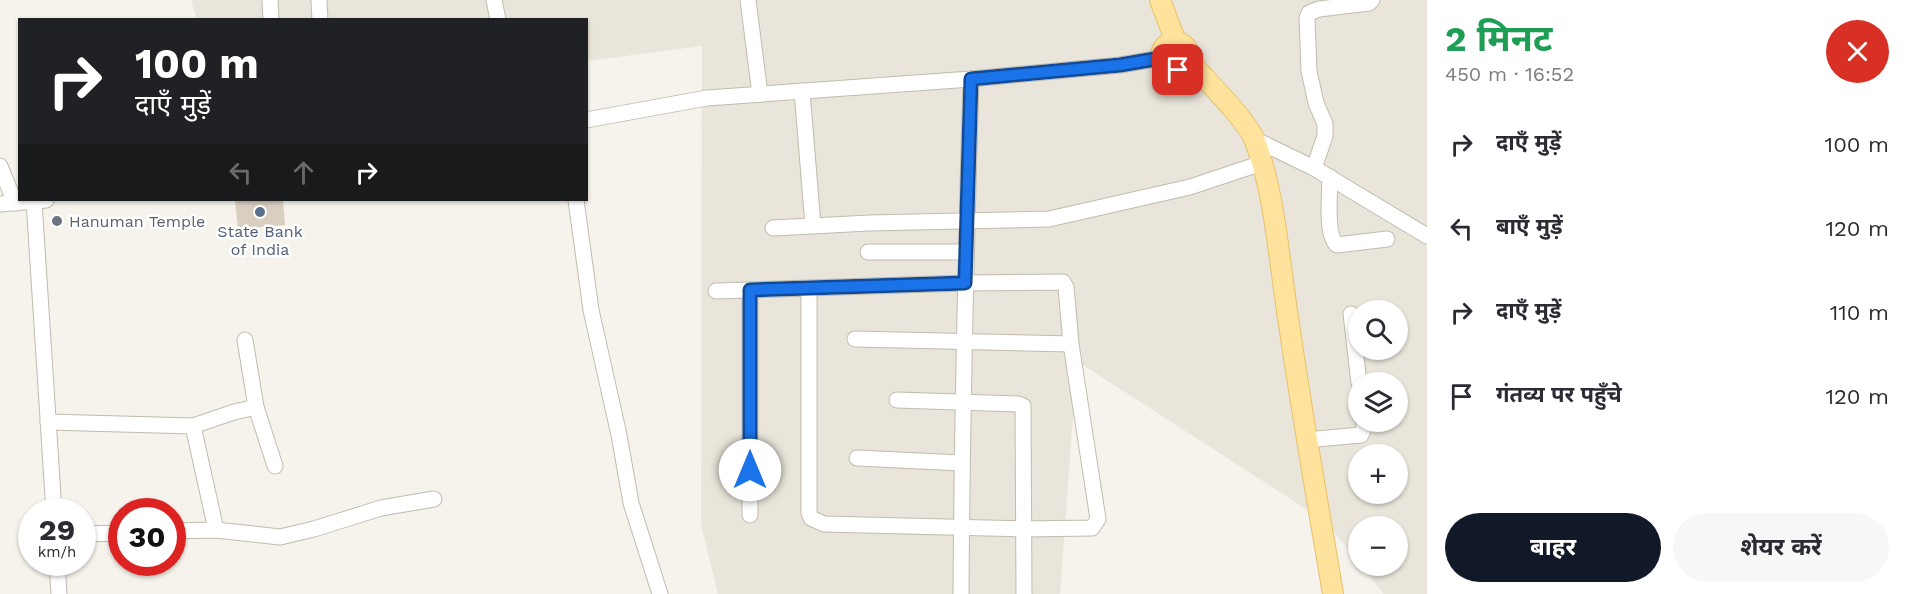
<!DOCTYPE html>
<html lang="hi">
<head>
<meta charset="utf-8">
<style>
	:root { --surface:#fff; --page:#f7f7f7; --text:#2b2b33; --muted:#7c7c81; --accent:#111827 }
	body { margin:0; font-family:"Work Sans","Noto Sans Devanagari",sans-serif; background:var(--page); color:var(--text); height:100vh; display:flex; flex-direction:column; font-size:22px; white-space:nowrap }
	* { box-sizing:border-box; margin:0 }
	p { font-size:20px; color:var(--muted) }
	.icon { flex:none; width:33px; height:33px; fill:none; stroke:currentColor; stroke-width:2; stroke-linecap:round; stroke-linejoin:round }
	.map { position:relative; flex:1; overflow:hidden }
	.side { display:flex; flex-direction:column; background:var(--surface); width:480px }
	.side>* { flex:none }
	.hud { position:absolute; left:18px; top:18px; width:570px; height:183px; border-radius:0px; box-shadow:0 2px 4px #0004; background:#202124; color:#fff; overflow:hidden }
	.tools { position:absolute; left:1348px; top:300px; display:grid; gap:12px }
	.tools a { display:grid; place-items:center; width:60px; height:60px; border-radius:50%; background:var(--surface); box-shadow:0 2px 4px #0004; font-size:30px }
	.speed { position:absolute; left:18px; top:498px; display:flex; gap:12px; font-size:30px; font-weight:700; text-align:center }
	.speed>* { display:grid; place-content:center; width:78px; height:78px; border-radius:50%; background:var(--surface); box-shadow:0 2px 4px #0004; line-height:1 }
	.speed small { font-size:15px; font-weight:400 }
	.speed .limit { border:9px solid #d22; background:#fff; color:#111 }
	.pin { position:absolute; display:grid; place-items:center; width:51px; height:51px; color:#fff; margin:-26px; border-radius:12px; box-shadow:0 3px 9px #0006 }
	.me { position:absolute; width:66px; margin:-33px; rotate:0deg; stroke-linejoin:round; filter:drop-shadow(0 0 4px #0008) }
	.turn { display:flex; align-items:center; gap:21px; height:126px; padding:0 18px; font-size:27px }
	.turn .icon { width:78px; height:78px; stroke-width:2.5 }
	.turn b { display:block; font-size:42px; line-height:51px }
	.lanes { display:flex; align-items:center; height:57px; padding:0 18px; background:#0003; justify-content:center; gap:30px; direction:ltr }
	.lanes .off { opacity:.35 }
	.round { display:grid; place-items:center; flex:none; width:63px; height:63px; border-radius:32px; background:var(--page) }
	.head { display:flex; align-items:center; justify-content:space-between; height:102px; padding:0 18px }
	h1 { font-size:36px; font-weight:700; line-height:45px; color:#1e9e55 }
	.button { display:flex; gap:12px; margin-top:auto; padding:12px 18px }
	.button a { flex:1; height:69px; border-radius:36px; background:var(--accent); color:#fff; font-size:24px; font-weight:700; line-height:69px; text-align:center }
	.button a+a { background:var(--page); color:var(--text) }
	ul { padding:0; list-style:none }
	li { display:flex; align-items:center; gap:18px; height:84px; padding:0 18px }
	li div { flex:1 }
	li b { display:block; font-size:22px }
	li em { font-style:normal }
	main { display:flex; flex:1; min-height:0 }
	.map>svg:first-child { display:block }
	.residential { fill:#eae5da; fill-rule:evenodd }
	.building { fill:#d8cfc1 }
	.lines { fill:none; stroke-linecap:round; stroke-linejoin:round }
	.minor-casing { stroke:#c2bbae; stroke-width:17 }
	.major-casing { stroke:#e6c16a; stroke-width:22 }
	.minor { stroke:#fff; stroke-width:15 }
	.major { stroke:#ffe39c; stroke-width:20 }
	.route-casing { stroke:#114b97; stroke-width:15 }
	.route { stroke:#1a73e8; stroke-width:10 }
	.service-dot { fill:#5c6f8a; stroke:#fff; stroke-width:2 }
	.worship-dot { fill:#6b7280; stroke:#fff; stroke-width:2 }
	.labels { text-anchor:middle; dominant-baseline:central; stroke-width:5; stroke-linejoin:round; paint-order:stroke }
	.worship-label { font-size:16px; fill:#5b616d; stroke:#fff; text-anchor:start }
	.service-label { font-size:16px; fill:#4e5e75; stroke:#fff }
</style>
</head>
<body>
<main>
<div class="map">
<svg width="1427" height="594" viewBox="0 0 1427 594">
	<rect width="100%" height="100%" fill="#f6f3ec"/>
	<path class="residential" d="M 191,0 L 1427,0 L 1427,594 L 1384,594 L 1361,566 L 1398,566 L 1398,526 L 1359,526 L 1359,563 L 1326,522 L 1077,361 L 1060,594 L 718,594 L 701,524 L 702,46 L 587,61 L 586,20 L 197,20 ZM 1359,310 L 1398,310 L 1398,350 L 1359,350 ZM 1359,382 L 1398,382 L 1398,422 L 1359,422 ZM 1359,454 L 1398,454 L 1398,494 L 1359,494 Z"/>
	<path class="building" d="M 235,200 L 283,200 L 285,225 L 238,229 Z"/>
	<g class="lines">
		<defs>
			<g id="minor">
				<path d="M 270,0 L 271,20"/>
				<path d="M 319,0 L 320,20"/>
				<path d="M 494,0 L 498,20"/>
				<path d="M 748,0 L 760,94"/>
				<path d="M 802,91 L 813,226"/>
				<path d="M 586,120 L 707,98 L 971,79 L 1120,65 L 1161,58"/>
				<path d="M 1254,139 L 1314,168 L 1427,236"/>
				<path d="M 0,166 L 15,203"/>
				<path d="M 1314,168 L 1325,136 L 1325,124 L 1316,103 L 1309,71 L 1307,18 L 1309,13 L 1319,9 L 1369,3 L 1372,0"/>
				<path d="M 1330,177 C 1330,193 1325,235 1337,245 L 1387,239"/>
				<path d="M 576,200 L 591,310 L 619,435 L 631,503 L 660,594"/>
				<path d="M 34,201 L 54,512"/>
				<path d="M 0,204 L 46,200"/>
				<path d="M 773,228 L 869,223 L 1049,219 L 1190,187 L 1262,163"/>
				<path d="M 868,252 L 966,252"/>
				<path d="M 750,290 L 750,515"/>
				<path d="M 716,291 L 965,283 L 1063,282 L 1066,287 L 1071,344 L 1098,519 L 1092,528 L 1024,529 L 824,524 L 811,518 L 809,513 L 809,288"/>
				<path d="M 1351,314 L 1359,383"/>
				<path d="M 855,339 L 1071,344"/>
				<path d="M 245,340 L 256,407 L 275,466"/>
				<path d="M 897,400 L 1018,404 L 1023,406 L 1024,594"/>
				<path d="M 48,422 L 193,426 L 234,412 L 256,407"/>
				<path d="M 193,426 L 216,530"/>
				<path d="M 1306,440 L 1361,435 L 1364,428 L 1364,422"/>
				<path d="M 857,458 L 962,463"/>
				<path d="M 172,531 L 216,530 L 280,537 L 314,529 L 381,508 L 434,499"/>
				<path d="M 82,534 L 122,533"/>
				<path d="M 57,562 L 59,594"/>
				<path d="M 961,594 C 962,422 966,251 971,79"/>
			</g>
			<g id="major">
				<path d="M 1160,0 L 1176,42"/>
				<circle cx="1175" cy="56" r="14"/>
				<path d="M 1188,60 C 1205,79 1247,120 1255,141 C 1275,192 1280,269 1289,324 C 1302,415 1318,504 1333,594"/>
			</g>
		</defs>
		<use href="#minor" class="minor-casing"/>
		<use href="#major" class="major-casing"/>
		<use href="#minor" class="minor"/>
		<use href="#major" class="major"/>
	</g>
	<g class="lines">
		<defs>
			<path id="route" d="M 750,470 L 750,290 L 965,283 L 971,79 L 1120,65 L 1161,58 L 1166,66 L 1178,70"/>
		</defs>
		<use href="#route" class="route-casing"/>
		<use href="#route" class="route"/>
	</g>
	<circle class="service-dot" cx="260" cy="212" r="6"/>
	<circle class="worship-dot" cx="57" cy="221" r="6"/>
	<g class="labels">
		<g class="worship-label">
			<text x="69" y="221">Hanuman Temple</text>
		</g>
		<g class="service-label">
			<text x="260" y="231">State Bank<tspan x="260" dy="18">of India</tspan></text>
		</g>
	</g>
</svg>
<div class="tools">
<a><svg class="icon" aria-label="search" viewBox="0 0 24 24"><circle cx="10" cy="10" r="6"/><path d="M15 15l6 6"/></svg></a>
<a><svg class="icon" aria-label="layers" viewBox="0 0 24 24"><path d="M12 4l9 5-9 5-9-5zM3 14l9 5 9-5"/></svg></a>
<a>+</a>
<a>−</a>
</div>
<div class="speed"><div>29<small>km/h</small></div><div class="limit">30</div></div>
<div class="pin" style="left:1178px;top:70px;background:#d93025"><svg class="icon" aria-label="arrive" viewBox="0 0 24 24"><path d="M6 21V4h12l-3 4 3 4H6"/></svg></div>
<svg class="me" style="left:750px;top:470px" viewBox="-20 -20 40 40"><circle r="19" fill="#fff"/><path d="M0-13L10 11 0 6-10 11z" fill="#1a73e8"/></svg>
<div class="hud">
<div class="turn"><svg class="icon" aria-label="right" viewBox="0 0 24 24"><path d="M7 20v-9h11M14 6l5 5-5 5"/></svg><div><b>100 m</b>दाएँ मुड़ें</div></div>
<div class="lanes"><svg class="icon off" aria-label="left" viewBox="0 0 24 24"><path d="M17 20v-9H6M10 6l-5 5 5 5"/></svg><svg class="icon off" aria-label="ahead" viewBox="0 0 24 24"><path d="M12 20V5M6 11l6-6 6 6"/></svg><svg class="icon" aria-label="right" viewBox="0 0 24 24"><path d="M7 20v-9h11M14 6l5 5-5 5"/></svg></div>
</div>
</div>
<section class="side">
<div class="head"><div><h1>2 मिनट</h1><p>450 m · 16:52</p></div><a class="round" style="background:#d93025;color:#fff"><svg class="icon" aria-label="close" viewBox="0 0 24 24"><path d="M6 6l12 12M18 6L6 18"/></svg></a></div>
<ul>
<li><svg class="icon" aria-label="right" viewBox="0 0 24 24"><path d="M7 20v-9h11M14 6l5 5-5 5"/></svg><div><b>दाएँ मुड़ें</b></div><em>100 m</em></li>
<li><svg class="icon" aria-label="left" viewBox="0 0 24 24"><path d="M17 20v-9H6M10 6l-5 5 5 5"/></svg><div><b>बाएँ मुड़ें</b></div><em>120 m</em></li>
<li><svg class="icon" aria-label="right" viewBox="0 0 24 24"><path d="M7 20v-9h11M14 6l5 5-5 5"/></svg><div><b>दाएँ मुड़ें</b></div><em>110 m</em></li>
<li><svg class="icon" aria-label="arrive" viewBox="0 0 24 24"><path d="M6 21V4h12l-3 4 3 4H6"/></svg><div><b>गंतव्य पर पहुँचे</b></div><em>120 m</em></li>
</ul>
<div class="button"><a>बाहर</a><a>शेयर करें</a></div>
</section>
</main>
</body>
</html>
